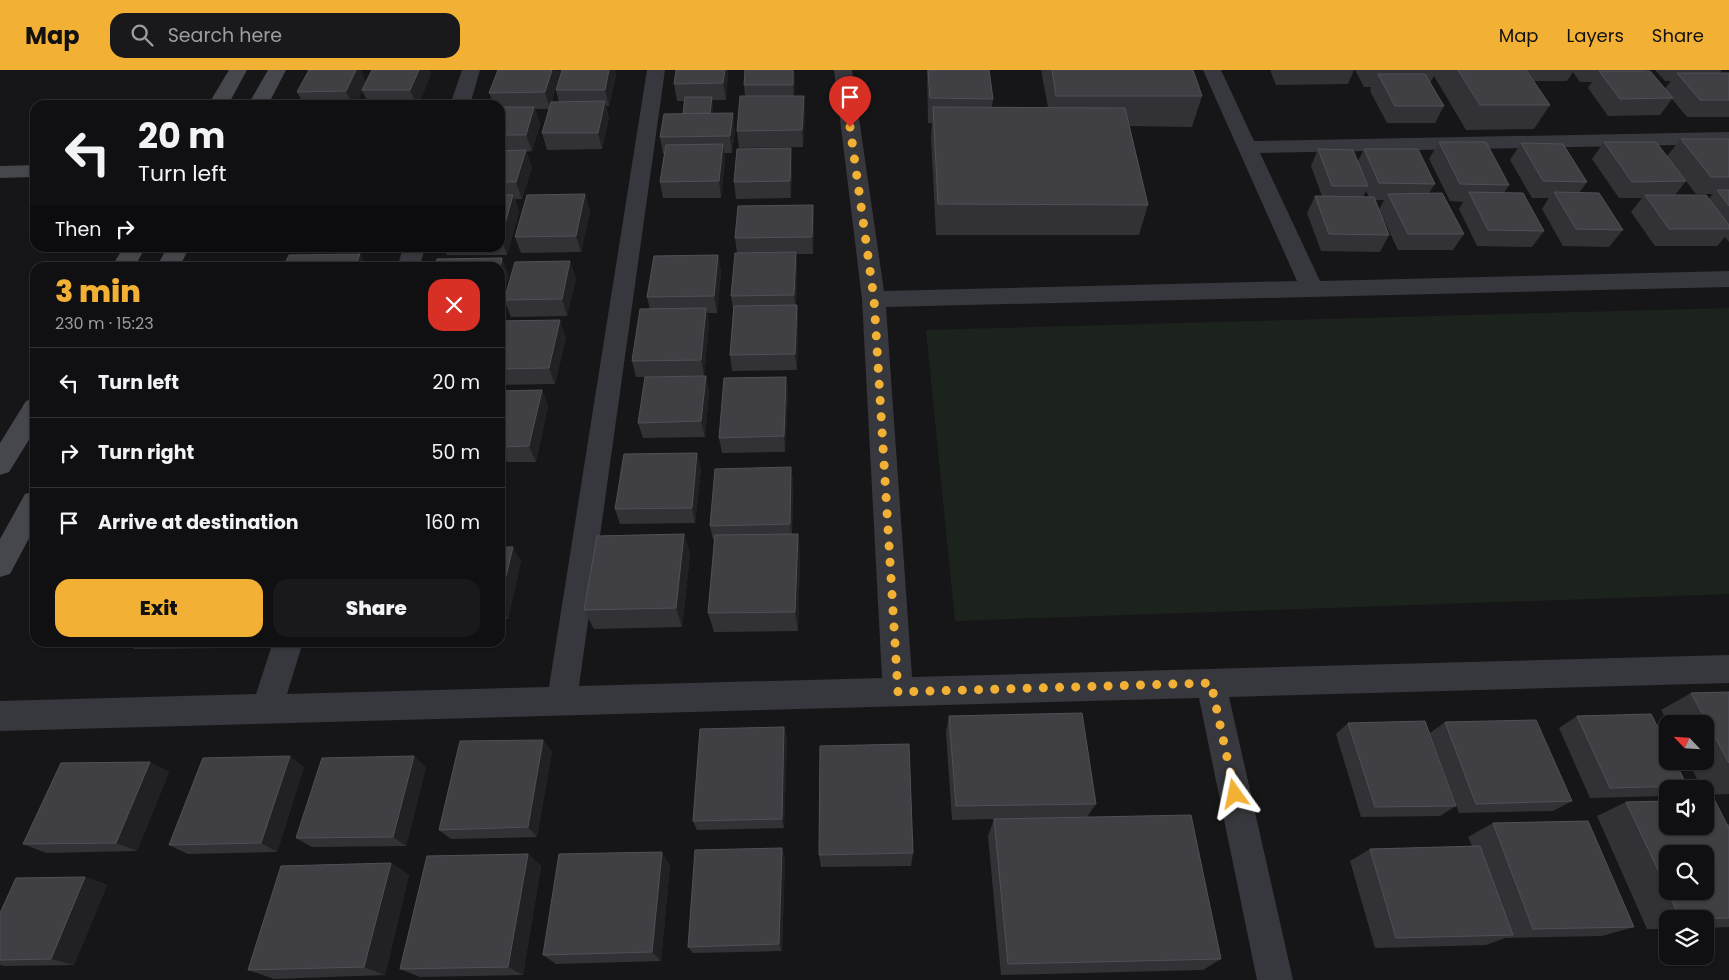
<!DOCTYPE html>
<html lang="en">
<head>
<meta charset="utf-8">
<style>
	:root { --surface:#101012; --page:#19191b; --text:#f1f3f6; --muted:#9c9d9f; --line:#303032; --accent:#f2b134 }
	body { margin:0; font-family:Poppins,sans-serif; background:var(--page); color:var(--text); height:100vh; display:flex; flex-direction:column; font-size:19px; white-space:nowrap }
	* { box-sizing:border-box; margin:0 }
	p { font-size:16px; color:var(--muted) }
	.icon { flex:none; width:28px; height:28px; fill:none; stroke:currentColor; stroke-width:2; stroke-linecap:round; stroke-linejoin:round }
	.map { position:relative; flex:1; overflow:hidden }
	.side { position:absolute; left:30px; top:192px; width:475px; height:385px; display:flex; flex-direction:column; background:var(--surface); border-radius:15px; box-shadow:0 1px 4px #0004,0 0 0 1px var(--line) }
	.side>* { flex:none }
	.guide { position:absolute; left:30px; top:30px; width:475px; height:152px; border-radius:15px; box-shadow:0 1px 4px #0004,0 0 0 1px var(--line); background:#101012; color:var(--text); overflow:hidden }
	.needle { width:32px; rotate:295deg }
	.buttons { position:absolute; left:1659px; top:645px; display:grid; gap:10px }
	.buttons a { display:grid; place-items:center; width:55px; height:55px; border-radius:10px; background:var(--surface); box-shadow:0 1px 4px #0004,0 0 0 1px var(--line); font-size:25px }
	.pin { position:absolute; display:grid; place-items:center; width:42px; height:42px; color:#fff; margin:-51px -21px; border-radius:50% 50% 50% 0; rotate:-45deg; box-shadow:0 0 5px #0007 }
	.pin .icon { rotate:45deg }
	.me { position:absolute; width:55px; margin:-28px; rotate:348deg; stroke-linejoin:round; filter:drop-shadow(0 0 4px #0008) }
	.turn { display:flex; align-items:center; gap:18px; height:105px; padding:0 25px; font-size:22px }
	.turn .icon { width:65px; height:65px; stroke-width:2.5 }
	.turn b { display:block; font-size:35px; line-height:42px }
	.then { display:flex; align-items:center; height:48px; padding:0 25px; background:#0003; gap:10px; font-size:19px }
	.round { display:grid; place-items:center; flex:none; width:52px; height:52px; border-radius:15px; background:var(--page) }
	.headline { display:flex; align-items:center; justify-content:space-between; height:85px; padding:0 25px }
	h1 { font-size:30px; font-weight:800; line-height:38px; color:var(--accent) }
	.action { display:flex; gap:10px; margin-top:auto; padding:10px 25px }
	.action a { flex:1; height:58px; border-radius:15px; background:var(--accent); color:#111; font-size:20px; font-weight:800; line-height:58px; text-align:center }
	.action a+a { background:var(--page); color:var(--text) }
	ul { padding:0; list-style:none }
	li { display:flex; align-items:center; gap:15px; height:70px; padding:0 25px; border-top:1px solid var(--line) }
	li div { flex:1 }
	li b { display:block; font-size:19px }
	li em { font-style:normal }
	header { display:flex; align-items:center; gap:30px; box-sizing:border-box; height:70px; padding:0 25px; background:var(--accent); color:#111 }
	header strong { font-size:24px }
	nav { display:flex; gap:28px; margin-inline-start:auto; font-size:18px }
	.search { width:350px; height:45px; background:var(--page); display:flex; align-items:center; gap:12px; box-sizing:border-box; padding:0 18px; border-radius:15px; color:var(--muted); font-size:19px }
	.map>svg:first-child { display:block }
	.green { fill:#1c231d }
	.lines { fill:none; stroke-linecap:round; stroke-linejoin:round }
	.street { fill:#37383d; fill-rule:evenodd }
	.secondary { fill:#45474d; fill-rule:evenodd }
	.wall { fill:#323236; fill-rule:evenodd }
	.shaded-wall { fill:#212124 }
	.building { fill:#3f3f44; stroke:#4f5156 }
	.route { stroke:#f2b134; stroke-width:9; stroke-dasharray:0 16.2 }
</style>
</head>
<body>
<header>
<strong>Map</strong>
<div class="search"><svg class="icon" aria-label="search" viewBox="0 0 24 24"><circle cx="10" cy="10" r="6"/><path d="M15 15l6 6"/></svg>Search here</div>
<nav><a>Map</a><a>Layers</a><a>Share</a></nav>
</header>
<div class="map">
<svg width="1729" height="910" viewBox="0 0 1729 910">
	<rect width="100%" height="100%" fill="#161618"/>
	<path class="green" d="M 1729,238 L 1729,524 L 955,551 L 926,260 Z"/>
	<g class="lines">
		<g class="street">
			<path d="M 462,0 L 480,0 L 470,35 L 450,35 Z"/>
			<path d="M 647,0 L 665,0 L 579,616 L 882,608 L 862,229 L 834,0 L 852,0 L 884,221 L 1297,211 L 1203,0 L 1221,0 L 1254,71 L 1729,62 L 1729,74 L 1260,83 L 1320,211 L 1729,201 L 1729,217 L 886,237 L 912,607 L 1729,585 L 1729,613 L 1229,627 L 1293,910 L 1257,910 L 1199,628 L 0,661 L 0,631 L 256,624 L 273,572 L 303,572 L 287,624 L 549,617 Z"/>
			<path d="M 403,178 L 425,178 L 419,198 L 397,198 Z"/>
		</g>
		<g class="secondary">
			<path d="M 229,0 L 247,0 L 228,35 L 208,35 Z"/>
			<path d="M 268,0 L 286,0 L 268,35 L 248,35 Z"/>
			<path d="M 35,95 L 35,107 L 0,108 L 0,96 Z"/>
			<path d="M 123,178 L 145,178 L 134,198 L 111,198 Z"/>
			<path d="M 167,178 L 189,178 L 179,198 L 156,198 Z"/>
			<path d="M 35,328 L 35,360 L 9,402 L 0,405 L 0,373 L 26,331 Z"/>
			<path d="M 35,421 L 35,457 L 10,504 L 0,507 L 0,469 L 25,424 Z"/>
		</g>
	</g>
	<g class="wall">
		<path d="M 559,0 L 552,32 L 559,32 L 556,20 L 616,5 L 609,36 L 606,36 L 609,48 L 602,79 L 547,80 L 542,63 L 549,39 L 535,39 L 540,54 L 532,81 L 526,82 L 532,97 L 522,129 L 515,129 L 519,142 L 507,185 L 447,185 L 443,178 L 500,178 L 500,35 L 494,35 L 489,23 Z"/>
		<path d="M 927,0 L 989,0 L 993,29 L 992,37 L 1048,37 L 1041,0 L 1193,0 L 1202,26 L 1192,57 L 1129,56 L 1148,135 L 1139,165 L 936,165 L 931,67 L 932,53 L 928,53 Z"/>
		<path d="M 1270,0 L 1354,0 L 1348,14 L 1276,15 Z"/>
		<path d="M 1355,0 L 1645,0 L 1644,1 L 1665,19 L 1671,11 L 1665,11 L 1655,0 L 1722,0 L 1720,3 L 1729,3 L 1729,47 L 1687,47 L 1672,29 L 1660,45 L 1608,46 L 1588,18 L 1592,12 L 1580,12 L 1573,2 L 1567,11 L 1533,11 L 1550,35 L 1534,59 L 1466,60 L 1434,6 L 1430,13 L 1444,36 L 1435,53 L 1387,53 L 1370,21 L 1371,17 L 1364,17 Z"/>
		<path d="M 728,2 L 726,30 L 712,30 L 713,36 L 712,43 L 735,60 L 732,83 L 724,83 L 725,91 L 721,128 L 663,128 L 660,112 L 664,84 L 663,84 L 660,67 L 683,44 L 684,31 L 677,31 L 674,14 Z"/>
		<path d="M 431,4 L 419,33 L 420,35 L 304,35 L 297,22 ZM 362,21 L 367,30 L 358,30 Z"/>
		<path d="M 795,6 L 794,26 L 805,43 L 803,77 L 739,78 L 737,61 L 745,26 L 744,15 Z"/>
		<path d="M 1681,69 L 1729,69 L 1729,172 L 1725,167 L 1717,176 L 1655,176 L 1631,142 L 1642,128 L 1619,128 L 1592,89 L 1604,72 L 1686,111 L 1675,125 L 1709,129 L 1713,124 L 1696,124 L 1667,86 Z"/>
		<path d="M 1439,72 L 1509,115 L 1504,123 L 1544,161 L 1532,177 L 1477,176 L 1459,139 L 1463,132 L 1450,131 L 1429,89 Z"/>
		<path d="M 1521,73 L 1587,112 L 1579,123 L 1623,160 L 1609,177 L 1563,176 L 1542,139 L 1549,128 L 1532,128 L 1510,90 Z"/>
		<path d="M 1318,79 L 1358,91 L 1364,79 L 1435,114 L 1429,123 L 1464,164 L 1453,180 L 1398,180 L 1381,144 L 1389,165 L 1380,182 L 1321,181 L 1307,143 L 1315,126 L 1322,126 L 1311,96 ZM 1366,121 L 1369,127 L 1363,127 ZM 1375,130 L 1384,130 L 1379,140 Z"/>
		<path d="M 792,95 L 791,128 L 736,129 L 734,112 Z"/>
		<path d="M 585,124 L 590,141 L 581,182 L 521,183 L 515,167 Z"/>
		<path d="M 813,135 L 814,152 L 813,184 L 796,184 L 797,199 L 796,235 L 797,235 L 798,252 L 797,300 L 732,301 L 730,285 L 733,239 L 731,226 L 737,183 L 735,168 Z"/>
		<path d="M 273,178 L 304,178 L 302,182 L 277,183 Z"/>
		<path d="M 718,185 L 721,202 L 717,243 L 707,243 L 709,254 L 704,306 L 636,307 L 632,291 L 650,239 L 647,227 Z"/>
		<path d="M 576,208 L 567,246 L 511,247 L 504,230 Z"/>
		<path d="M 500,251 L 566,267 L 555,314 L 500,315 Z"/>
		<path d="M 706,306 L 709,322 L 705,367 L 643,368 L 638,353 Z"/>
		<path d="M 786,307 L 788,323 L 785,382 L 722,383 L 719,368 Z"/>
		<path d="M 542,320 L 548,336 L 536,392 L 500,392 L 500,321 Z"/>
		<path d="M 791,397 L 793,412 L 792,464 L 798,464 L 800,484 L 798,561 L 714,562 L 708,543 L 714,470 L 713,470 L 710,456 Z"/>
		<path d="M 701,398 L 695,453 L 620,454 L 615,439 Z"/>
		<path d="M 684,464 L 690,484 L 682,557 L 594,559 L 584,540 Z"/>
		<path d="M 500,477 L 521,491 L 508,549 L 500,549 Z"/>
		<path d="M 125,572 L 230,572 L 228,578 L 134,579 Z"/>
		<path d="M 1729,622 L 1729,724 L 1705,725 L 1705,719 L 1702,719 L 1688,691 L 1705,691 L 1705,654 L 1669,654 L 1661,640 L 1691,623 Z"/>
		<path d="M 949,646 L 1096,734 L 1087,747 L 1221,889 L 1203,900 L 1001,905 L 988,766 L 994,749 L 952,750 L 946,662 Z"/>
		<path d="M 1577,646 L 1687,716 L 1681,719 L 1668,719 L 1668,725 L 1665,726 L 1590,728 L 1559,658 Z"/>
		<path d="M 1445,652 L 1572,731 L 1553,741 L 1459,743 L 1430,663 Z"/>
		<path d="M 1348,653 L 1456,736 L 1440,746 L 1361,747 L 1336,664 Z"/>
		<path d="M 784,657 L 787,668 L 784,758 L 697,760 L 693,751 Z"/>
		<path d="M 552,681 L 537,767 L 451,769 L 439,760 Z"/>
		<path d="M 150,692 L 169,702 L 137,781 L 46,783 L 23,774 Z"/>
		<path d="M 304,697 L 277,782 L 188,784 L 169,775 Z"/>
		<path d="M 426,697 L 406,776 L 312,777 L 296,768 Z"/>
		<path d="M 1626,732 L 1727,754 L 1729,754 L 1729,857 L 1705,858 L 1705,849 L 1668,849 L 1668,859 L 1647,859 L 1597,746 Z"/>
		<path d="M 1493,753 L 1634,857 L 1602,866 L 1505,868 L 1486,875 L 1375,878 L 1350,791 L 1370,779 L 1472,776 L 1468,767 Z"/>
		<path d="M 782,778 L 785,787 L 782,881 L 693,883 L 688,877 Z"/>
		<path d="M 913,783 L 911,796 L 821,797 L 819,785 Z"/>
		<path d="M 528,784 L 541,796 L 523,905 L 420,907 L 400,899 Z"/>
		<path d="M 391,793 L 409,805 L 385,905 L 274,909 L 248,900 Z"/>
		<path d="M 670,795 L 661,891 L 556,894 L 543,885 Z"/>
		<path d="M 85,807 L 107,815 L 74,895 L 4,896 L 0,895 L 0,843 Z"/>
	</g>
	<g class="shaded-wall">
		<path d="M 356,0 L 361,0 L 366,13 L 356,35 L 352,35 L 346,21 Z"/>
		<path d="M 419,0 L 430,0 L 431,4 L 419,33 L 420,35 L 415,35 L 416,33 L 410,20 Z"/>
		<path d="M 552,0 L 559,0 L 560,3 L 550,39 L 545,22 Z"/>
		<path d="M 609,0 L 615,0 L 616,5 L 609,36 L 605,20 Z"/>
		<path d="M 725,0 L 728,0 L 728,2 L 726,30 L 723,13 Z"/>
		<path d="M 793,0 L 794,0 L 795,6 L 794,31 L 793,15 Z"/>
		<path d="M 804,26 L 805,43 L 803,77 L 802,60 Z"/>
		<path d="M 712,27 L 713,36 L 711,55 L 709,47 Z"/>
		<path d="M 605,31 L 609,48 L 602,79 L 598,63 Z"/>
		<path d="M 534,37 L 540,54 L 532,81 L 526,65 Z"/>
		<path d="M 733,43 L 735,60 L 732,83 L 730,66 Z"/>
		<path d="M 723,74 L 725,91 L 721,128 L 719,111 Z"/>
		<path d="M 791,78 L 792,95 L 791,128 L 790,111 Z"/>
		<path d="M 526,80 L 532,97 L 522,129 L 516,112 Z"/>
		<path d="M 585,124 L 590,141 L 581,182 L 576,166 Z"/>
		<path d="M 513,125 L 519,142 L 507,185 L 501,168 Z"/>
		<path d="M 813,135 L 814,152 L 813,184 L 812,167 Z"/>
		<path d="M 299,178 L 304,178 L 302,182 Z"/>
		<path d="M 796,182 L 797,199 L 796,241 L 794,225 Z"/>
		<path d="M 360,184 L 368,198 L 355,198 Z"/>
		<path d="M 718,185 L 721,202 L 717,243 L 714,226 Z"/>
		<path d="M 502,188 L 509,205 L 500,237 L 500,198 Z"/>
		<path d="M 570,191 L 576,208 L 567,246 L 562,229 Z"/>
		<path d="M 797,235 L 798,252 L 797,300 L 795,284 Z"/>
		<path d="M 706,238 L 709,254 L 704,306 L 701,290 Z"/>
		<path d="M 560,250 L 566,267 L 555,314 L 549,298 Z"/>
		<path d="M 706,306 L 709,322 L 705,367 L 701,351 Z"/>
		<path d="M 786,307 L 788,323 L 785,382 L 784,366 Z"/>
		<path d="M 542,320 L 548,336 L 536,392 L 529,376 Z"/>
		<path d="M 697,383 L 701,398 L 695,453 L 692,438 Z"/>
		<path d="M 791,397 L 793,412 L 791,469 L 790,454 Z"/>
		<path d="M 684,464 L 690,484 L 682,557 L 676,538 Z"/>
		<path d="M 798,464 L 800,484 L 798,561 L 795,542 Z"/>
		<path d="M 513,477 L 521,491 L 508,549 L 500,537 L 500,531 Z"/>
		<path d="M 221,572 L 230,572 L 228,578 Z"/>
		<path d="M 784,657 L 787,668 L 784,758 L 782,749 Z"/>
		<path d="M 543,670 L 552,681 L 537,767 L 528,757 Z"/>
		<path d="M 290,686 L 304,697 L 277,782 L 261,773 Z"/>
		<path d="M 414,686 L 426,697 L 406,776 L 393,767 Z"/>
		<path d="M 150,692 L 169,702 L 137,781 L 116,773 Z"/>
		<path d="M 782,778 L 785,787 L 782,881 L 779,874 Z"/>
		<path d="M 662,782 L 670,795 L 661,891 L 652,882 Z"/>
		<path d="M 528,784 L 541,796 L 523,905 L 508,897 Z"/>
		<path d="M 391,793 L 409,805 L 385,905 L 364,897 Z"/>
		<path d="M 85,807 L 107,815 L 74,895 L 51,889 Z"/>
	</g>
	<g class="building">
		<path d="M 309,0 L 356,0 L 346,21 L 297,22 Z"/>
		<path d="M 372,0 L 419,0 L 410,20 L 362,20 Z"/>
		<path d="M 498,0 L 552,0 L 545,22 L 489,23 Z"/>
		<path d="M 562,0 L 609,0 L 605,20 L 556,20 Z"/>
		<path d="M 676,0 L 725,0 L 723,13 L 674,14 Z"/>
		<path d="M 745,0 L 793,0 L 793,15 L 744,15 Z"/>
		<path d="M 928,0 L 989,0 L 993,29 L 930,28 Z"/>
		<path d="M 1052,0 L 1193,0 L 1202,26 L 1056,26 Z"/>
		<path d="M 1458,0 L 1526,0 L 1550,35 L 1480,35 Z"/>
		<path d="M 1599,1 L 1650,1 L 1673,28 L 1620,29 Z"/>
		<path d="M 1677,3 L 1729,3 L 1729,30 L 1700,30 Z"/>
		<path d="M 1378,4 L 1425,4 L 1444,36 L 1395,36 Z"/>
		<path d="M 740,26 L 804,26 L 802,60 L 737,61 Z"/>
		<path d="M 685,27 L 712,27 L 710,43 L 683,44 Z"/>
		<path d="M 418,30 L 415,35 L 354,35 L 356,31 Z"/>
		<path d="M 605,31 L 598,63 L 542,63 L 551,32 Z"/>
		<path d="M 500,37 L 534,37 L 526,65 L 500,65 Z"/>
		<path d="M 933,37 L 1125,38 L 1148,135 L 938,134 Z"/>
		<path d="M 733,43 L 730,66 L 660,67 L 664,44 Z"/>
		<path d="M 1681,69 L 1729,69 L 1729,107 L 1711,107 Z"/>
		<path d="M 1439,72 L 1486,72 L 1509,115 L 1460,114 Z"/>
		<path d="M 1604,72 L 1656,72 L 1686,111 L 1632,112 Z"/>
		<path d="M 1521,73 L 1563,74 L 1587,112 L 1543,111 Z"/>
		<path d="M 723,74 L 719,111 L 660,112 L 666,75 Z"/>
		<path d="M 791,78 L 790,111 L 734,112 L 737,79 Z"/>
		<path d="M 1318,79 L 1353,80 L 1368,116 L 1332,116 Z"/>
		<path d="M 1364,79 L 1418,79 L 1435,114 L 1379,113 Z"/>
		<path d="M 526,80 L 516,112 L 500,112 L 500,81 Z"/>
		<path d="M 1717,120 L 1729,120 L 1729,136 Z"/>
		<path d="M 1469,122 L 1523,123 L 1544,161 L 1488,160 Z"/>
		<path d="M 1554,122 L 1599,123 L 1623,160 L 1576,159 Z"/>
		<path d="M 1442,123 L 1464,164 L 1408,164 L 1388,124 Z"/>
		<path d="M 585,124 L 576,166 L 515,167 L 527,125 Z"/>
		<path d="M 500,125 L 513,125 L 501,168 L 500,168 Z"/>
		<path d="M 1645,125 L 1706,125 L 1729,155 L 1729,159 L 1669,159 Z"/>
		<path d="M 1315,126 L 1374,127 L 1389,165 L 1329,164 Z"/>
		<path d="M 813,135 L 812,167 L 735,168 L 738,136 Z"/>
		<path d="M 796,182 L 794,225 L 731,226 L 735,183 Z"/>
		<path d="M 360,184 L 355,198 L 283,198 L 289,185 Z"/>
		<path d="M 718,185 L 714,226 L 647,227 L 654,186 Z"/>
		<path d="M 502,188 L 500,198 L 434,198 L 437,189 Z"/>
		<path d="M 570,191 L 562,229 L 504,230 L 515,192 Z"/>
		<path d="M 797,235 L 795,284 L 730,285 L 734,236 Z"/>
		<path d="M 706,238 L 701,290 L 632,291 L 640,239 Z"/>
		<path d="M 560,250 L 549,298 L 500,299 L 500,251 Z"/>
		<path d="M 706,306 L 701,351 L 638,353 L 645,307 Z"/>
		<path d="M 786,307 L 784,366 L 719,368 L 724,308 Z"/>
		<path d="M 542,320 L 529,376 L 500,377 L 500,321 Z"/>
		<path d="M 697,383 L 692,438 L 615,439 L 624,384 Z"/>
		<path d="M 791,397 L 790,454 L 710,456 L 715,399 Z"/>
		<path d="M 684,464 L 676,538 L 584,540 L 597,466 Z"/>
		<path d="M 798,464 L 795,542 L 708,543 L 715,465 Z"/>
		<path d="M 500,477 L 513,477 L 500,531 Z"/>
		<path d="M 1729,622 L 1729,693 L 1691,623 Z"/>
		<path d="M 1082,643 L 1096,734 L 956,736 L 949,646 Z"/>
		<path d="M 1651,644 L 1668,677 L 1668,691 L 1675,691 L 1687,716 L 1610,718 L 1577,646 Z"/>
		<path d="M 1536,650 L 1572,731 L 1476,734 L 1445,652 Z"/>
		<path d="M 1425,651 L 1456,736 L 1375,737 L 1348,653 Z"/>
		<path d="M 784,657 L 782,749 L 693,751 L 700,659 Z"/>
		<path d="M 543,670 L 528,757 L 439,760 L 460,671 Z"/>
		<path d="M 909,674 L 913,783 L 819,785 L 820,676 Z"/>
		<path d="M 290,686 L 261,773 L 169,775 L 203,688 Z"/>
		<path d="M 414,686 L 393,767 L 296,768 L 322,688 Z"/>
		<path d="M 150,692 L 116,773 L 23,774 L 61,693 Z"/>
		<path d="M 1714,729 L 1729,758 L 1729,848 L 1680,849 L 1668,821 L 1705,821 L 1705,784 L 1668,784 L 1668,821 L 1626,732 L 1668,731 L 1668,756 L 1705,756 L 1705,730 Z"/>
		<path d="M 1191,745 L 1221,889 L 1008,894 L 994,749 Z"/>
		<path d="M 1588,751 L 1634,857 L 1533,859 L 1493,753 Z"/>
		<path d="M 1480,776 L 1513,865 L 1396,868 L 1370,779 Z"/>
		<path d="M 782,778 L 779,874 L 688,877 L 695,780 Z"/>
		<path d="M 662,782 L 652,882 L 543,885 L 559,784 Z"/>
		<path d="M 528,784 L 508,897 L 400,899 L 427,786 Z"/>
		<path d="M 391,793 L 364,897 L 248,900 L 281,796 Z"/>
		<path d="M 85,807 L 51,889 L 0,890 L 0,843 L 16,808 Z"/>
	</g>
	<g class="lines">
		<path class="route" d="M 850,57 L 874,229 L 898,622 L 1211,613 L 1235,724"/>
	</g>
</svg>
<div class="buttons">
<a><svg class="needle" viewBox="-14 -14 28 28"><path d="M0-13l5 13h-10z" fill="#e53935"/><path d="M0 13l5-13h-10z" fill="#9c9d9f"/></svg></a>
<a><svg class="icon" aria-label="sound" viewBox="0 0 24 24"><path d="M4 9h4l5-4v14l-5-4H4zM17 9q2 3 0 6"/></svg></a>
<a><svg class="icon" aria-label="search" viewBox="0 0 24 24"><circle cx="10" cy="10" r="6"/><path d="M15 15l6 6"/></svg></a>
<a><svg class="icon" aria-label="layers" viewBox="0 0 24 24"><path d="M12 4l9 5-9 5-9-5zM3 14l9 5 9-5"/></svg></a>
</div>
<div class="pin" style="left:850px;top:57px;background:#d93025"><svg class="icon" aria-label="arrive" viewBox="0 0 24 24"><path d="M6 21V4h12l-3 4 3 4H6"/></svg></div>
<svg class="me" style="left:1235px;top:724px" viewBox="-20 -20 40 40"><path d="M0-17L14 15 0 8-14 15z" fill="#f2b134" stroke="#fff" stroke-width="4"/></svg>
<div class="guide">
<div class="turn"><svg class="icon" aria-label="left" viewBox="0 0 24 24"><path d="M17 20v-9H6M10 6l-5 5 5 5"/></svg><div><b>20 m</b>Turn left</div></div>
<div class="then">Then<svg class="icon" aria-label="right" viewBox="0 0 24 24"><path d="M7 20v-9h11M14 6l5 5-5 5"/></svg></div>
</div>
<section class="side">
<div class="headline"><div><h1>3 min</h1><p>230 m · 15:23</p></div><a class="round" style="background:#d93025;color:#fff"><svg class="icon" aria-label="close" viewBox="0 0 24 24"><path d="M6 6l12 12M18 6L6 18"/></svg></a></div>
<ul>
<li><svg class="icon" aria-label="left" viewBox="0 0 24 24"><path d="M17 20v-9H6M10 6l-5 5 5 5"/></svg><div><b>Turn left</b></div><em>20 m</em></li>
<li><svg class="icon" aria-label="right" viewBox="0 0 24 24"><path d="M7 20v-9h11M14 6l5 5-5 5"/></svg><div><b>Turn right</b></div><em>50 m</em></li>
<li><svg class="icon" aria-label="arrive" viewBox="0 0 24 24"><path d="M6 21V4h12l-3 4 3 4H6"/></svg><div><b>Arrive at destination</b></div><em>160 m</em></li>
</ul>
<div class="action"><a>Exit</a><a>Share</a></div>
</section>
</div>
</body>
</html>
